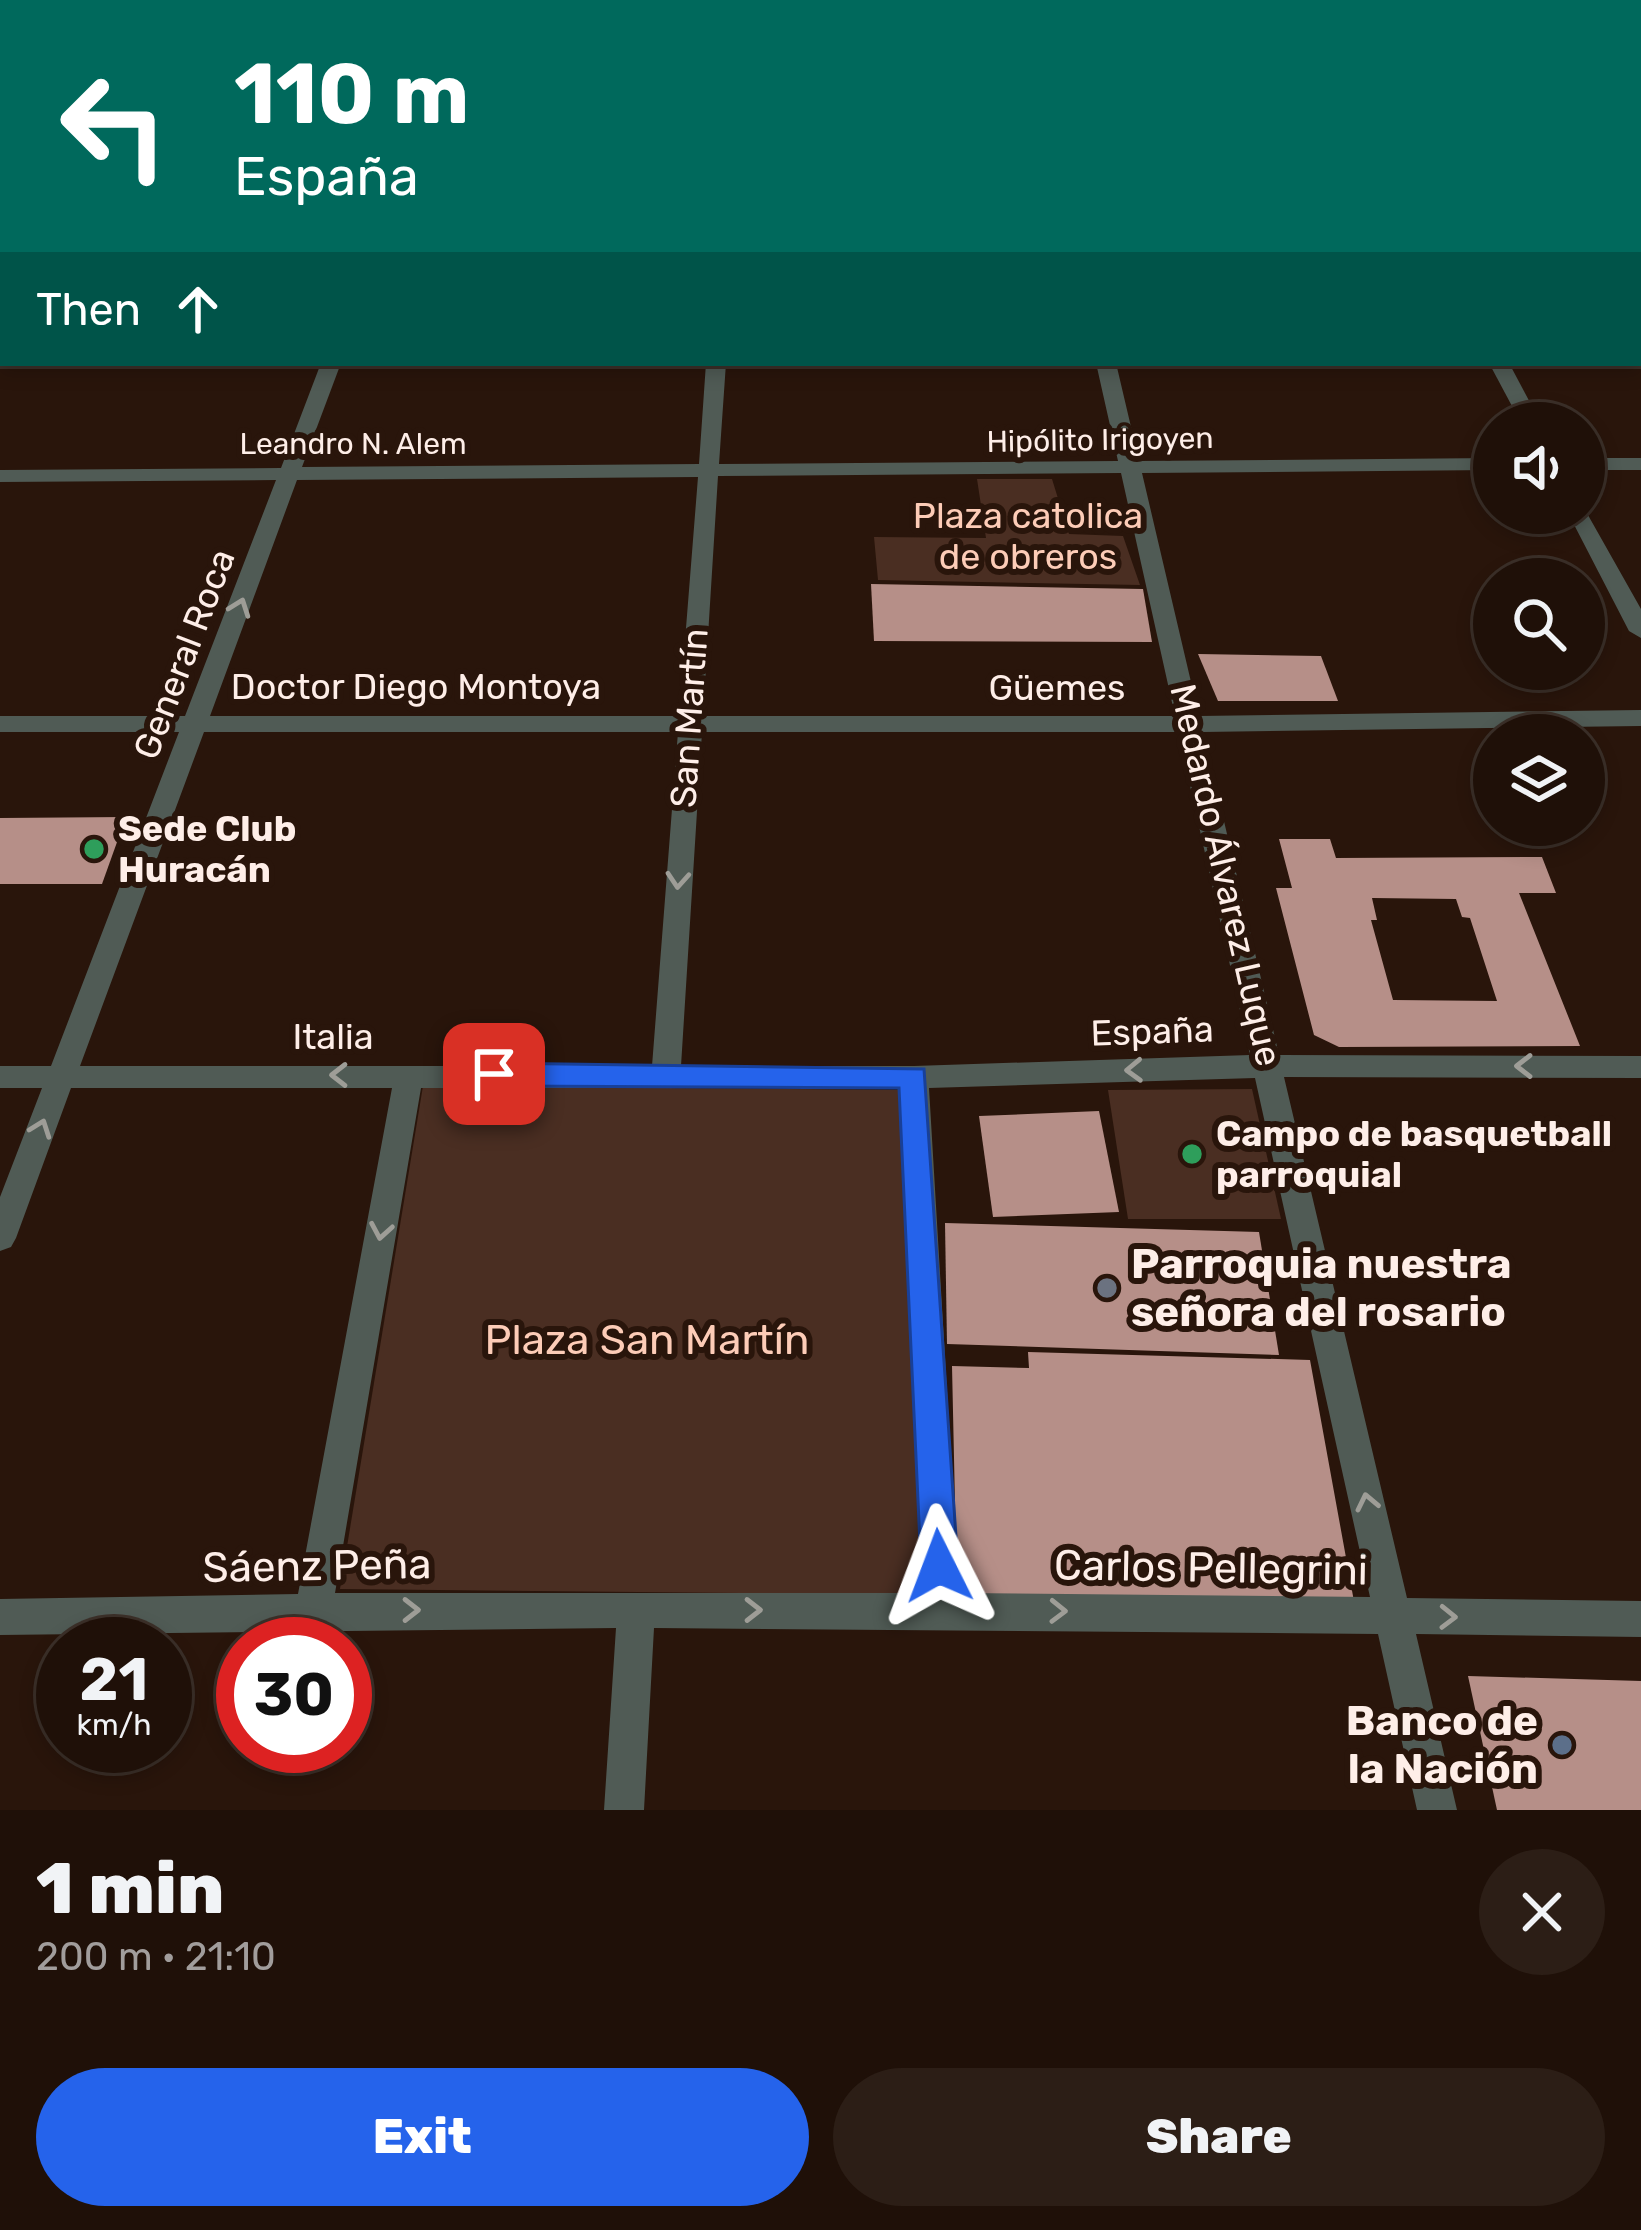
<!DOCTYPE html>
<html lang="en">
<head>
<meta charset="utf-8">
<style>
	:root { --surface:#1f1008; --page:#2c1e16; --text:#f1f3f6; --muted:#a19d9c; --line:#3c3029; --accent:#2563eb }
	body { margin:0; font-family:Rubik,sans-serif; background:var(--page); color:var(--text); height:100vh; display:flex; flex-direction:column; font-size:45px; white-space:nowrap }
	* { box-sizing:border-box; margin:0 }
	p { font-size:39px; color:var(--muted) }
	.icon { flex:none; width:66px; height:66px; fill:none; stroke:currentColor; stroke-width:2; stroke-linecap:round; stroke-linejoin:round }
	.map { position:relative; height:1810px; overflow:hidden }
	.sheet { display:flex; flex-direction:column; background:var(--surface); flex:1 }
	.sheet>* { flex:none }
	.guide { position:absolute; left:0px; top:0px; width:1641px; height:366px; box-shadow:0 6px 18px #0003,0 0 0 3px var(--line); background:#00695c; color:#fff; overflow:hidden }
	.controls { position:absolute; left:1473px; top:402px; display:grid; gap:24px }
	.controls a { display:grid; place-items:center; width:132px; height:132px; border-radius:50%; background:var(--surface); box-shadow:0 6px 18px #0003,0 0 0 3px var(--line); font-size:60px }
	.speed { position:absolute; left:36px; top:1617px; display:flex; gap:24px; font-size:60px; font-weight:700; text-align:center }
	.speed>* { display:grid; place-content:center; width:156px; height:156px; border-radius:50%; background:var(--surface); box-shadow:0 6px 18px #0003,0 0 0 3px var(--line); line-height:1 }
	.speed small { font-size:30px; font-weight:400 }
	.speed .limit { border:18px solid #d22; background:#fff; color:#111 }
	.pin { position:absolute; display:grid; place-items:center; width:102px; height:102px; color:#fff; margin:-51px; border-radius:24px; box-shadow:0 6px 18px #0006 }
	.me { position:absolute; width:132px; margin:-66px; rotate:357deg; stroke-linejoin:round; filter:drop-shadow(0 0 9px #0008) }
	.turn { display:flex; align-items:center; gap:42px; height:252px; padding:0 36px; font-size:54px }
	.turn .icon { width:156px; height:156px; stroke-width:2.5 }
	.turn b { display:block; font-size:84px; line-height:102px }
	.then { display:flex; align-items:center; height:114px; padding:0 36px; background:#0003; gap:24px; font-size:45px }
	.round { display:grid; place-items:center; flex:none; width:126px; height:126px; border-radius:63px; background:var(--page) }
	.overview { display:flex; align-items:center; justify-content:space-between; height:204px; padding:0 36px }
	h1 { font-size:72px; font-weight:800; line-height:90px }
	.button { display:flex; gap:24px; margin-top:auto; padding:24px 36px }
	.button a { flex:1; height:138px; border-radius:72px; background:var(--accent); color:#fff; font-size:48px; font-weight:800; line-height:138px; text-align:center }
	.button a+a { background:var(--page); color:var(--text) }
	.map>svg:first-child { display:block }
	.green { fill:#4a2e22 }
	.building { fill:#b68f88; fill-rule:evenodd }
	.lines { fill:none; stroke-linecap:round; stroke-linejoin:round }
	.minor { fill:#505b55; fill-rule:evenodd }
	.oneway { stroke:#9e9d97 }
	.route { fill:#2563eb; stroke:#184099; stroke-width:3 }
	.leisure-dot { fill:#2e9e5b; stroke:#29150b; stroke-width:4.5 }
	.worship-dot { fill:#6b7280; stroke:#29150b; stroke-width:4.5 }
	.service-dot { fill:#5c6f8a; stroke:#29150b; stroke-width:4.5 }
	.labels { text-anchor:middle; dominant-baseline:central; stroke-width:12; stroke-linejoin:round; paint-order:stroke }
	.far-street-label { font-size:30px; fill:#feeee8; stroke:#29150b }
	.park-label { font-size:36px; fill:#fdccb7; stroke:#29150b }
	.street-label { font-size:36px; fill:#feeee8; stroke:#29150b }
	.poi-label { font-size:36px; font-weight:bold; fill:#feeee8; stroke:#29150b; text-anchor:start }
	.near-poi-label { font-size:42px; font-weight:bold; fill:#feeee8; stroke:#29150b; text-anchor:start }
	.near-park-label { font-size:42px; fill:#fdccb7; stroke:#29150b }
	.near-street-label { font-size:42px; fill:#feeee8; stroke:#29150b }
</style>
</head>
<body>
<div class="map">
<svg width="1641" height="1810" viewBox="0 0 1641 1810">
	<rect width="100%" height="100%" fill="#29150b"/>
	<g class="green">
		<path d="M 977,479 L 1052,479 L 1069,534 L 1123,536 L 1140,585 L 878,580 L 874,537 L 986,538 Z"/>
		<path d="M 423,1086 L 899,1090 L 928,1595 L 340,1589 Z"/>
		<path d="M 1252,1089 L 1281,1219 L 1128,1219 L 1108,1090 Z"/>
	</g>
	<g class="building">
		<path d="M 871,584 L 1143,589 L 1152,642 L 874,641 Z"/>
		<path d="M 1198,654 L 1321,656 L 1338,701 L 1218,701 Z"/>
		<path d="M 126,817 L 102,884 L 0,884 L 0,818 Z"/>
		<path d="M 1279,839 L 1330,839 L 1336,858 L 1542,857 L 1556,893 L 1519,893 L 1580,1046 L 1339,1047 L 1314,1035 L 1276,888 L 1292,888 ZM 1372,898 L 1456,899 L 1462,917 L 1470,918 L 1497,1001 L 1393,1000 L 1371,920 L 1377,920 Z"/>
		<path d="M 1099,1111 L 1119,1212 L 993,1217 L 979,1116 Z"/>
		<path d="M 945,1223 L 1259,1232 L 1279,1355 L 947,1344 Z"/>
		<path d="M 1028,1352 L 1310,1360 L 1355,1607 L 957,1595 L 952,1366 L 1029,1368 Z"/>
		<path d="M 1468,1676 L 1641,1681 L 1641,1810 L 1497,1810 Z"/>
	</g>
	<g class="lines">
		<g class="minor">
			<path d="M 169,0 L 183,0 L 167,3 Z"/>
			<path d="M 459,0 L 473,0 L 458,3 Z"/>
			<rect x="737" y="0" width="14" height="3"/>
			<rect x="1014" y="0" width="14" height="3"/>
			<path d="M 1300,0 L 1314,0 L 1315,3 L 1301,3 Z"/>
			<path d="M 1563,0 L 1578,0 L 1580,3 L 1565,3 Z"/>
			<rect x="1638" y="43" width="3" height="8"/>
			<rect x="0" y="48" width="3" height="8"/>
			<path d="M 1638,80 L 1641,81 L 1641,94 L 1638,93 Z"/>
			<rect x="1638" y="137" width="3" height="10"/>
			<rect x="0" y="140" width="3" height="10"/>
			<path d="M 0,255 L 3,255 L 0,269 Z"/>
			<rect x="0" y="283" width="3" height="10"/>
			<path d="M 321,363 L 341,363 L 302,467 L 699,464 L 706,363 L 726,363 L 719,464 L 1118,461 L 1096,363 L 1116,363 L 1139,461 L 1494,458 L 1494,470 L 1142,473 L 1199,716 L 1641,710 L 1641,726 L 1203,732 L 1279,1055 L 1641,1056 L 1641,1078 L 1284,1077 L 1407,1598 L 1641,1601 L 1641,1637 L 1416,1634 L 1457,1810 L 1417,1810 L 1378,1634 L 654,1628 L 644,1810 L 604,1810 L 616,1628 L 0,1635 L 0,1599 L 298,1594 L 392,1088 L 71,1088 L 16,1238 L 11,1247 L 0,1251 L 0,1197 L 42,1088 L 0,1088 L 0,1066 L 51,1066 L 179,732 L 0,732 L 0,716 L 185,716 L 276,480 L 0,482 L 0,470 L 281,468 ZM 1121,473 L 1175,716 L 703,716 L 718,476 ZM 698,477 L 679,716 L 210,716 L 297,480 ZM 204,732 L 678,732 L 652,1066 L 80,1066 ZM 702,732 L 1178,732 L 1250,1055 L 914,1066 L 681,1066 ZM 1255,1078 L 1370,1597 L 959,1593 L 929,1088 ZM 421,1088 L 900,1088 L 922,1593 L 335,1593 Z"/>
			<path d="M 1489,363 L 1509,363 L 1541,423 L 1521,423 Z"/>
			<rect x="1584" y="458" width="57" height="12"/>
			<path d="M 1584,508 L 1641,609 L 1641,638 L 1629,631 L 1568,513 L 1584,513 Z"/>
		</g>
	</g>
	<defs><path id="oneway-chevron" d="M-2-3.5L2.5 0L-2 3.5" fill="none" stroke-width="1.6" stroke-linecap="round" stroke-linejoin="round" transform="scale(3)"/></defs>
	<g class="oneway">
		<use href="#oneway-chevron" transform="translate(240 607) rotate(-70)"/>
		<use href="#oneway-chevron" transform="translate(678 880) rotate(94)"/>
		<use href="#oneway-chevron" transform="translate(1524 1066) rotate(-180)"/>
		<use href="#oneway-chevron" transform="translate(1134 1070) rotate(178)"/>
		<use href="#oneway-chevron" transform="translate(339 1075) rotate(180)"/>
		<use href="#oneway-chevron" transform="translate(41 1128) rotate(-70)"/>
		<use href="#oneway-chevron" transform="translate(381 1231) rotate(100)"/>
		<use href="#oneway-chevron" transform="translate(1367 1502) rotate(-102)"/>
		<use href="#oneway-chevron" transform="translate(411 1610)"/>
		<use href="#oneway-chevron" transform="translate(753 1610)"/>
		<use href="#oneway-chevron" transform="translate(1058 1611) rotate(1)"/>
		<use href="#oneway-chevron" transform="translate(1448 1617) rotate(1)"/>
	</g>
	<path class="route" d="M 494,1063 L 924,1069 L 958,1566 L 952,1579 L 939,1584 L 926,1579 L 921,1566 L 899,1088 L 494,1086 L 480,1074 Z"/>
	<g class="leisure-dot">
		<circle cx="94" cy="849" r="12"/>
		<circle cx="1192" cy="1154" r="12"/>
	</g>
	<circle class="worship-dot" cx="1107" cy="1288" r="12"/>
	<circle class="service-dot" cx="1562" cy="1745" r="12"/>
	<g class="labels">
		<g class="far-street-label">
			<text transform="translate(1100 440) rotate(-1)">Hipólito Irigoyen</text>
			<text x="353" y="444">Leandro N. Alem</text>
		</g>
		<g class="park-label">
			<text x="1028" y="515">Plaza catolica<tspan x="1028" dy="41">de obreros</tspan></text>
		</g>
		<g class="street-label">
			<text transform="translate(184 654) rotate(-69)">General Roca</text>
			<text x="416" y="686">Doctor Diego Montoya</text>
			<text x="1057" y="687">Güemes</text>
			<text transform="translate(689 718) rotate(-86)">San Martín</text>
			<text transform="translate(1226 875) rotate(77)">Medardo Álvarez Luque</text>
			<text transform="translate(1152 1031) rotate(-2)">España</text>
			<text x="333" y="1036">Italia</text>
		</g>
		<g class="poi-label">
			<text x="118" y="828">Sede Club<tspan x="118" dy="41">Huracán</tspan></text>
			<text x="1216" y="1133">Campo de basquetball<tspan x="1216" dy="41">parroquial</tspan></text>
		</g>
		<g class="near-poi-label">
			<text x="1131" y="1264">Parroquia nuestra<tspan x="1131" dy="48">señora del rosario</tspan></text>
			<text x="1538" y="1721" text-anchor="end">Banco de<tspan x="1538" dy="48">la Nación</tspan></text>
		</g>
		<g class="near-park-label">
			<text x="647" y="1340">Plaza San Martín</text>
		</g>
		<g class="near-street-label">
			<text transform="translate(317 1566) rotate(-1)">Sáenz Peña</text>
			<text transform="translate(1211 1568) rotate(1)">Carlos Pellegrini</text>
		</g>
	</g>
</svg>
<div class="controls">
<a><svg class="icon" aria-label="sound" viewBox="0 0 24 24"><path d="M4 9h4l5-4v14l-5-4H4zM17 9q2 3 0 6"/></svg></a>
<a><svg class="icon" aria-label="search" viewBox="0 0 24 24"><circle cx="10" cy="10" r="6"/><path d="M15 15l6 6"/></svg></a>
<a><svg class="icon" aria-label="layers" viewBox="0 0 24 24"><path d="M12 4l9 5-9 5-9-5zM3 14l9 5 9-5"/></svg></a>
</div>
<div class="speed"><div>21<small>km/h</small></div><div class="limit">30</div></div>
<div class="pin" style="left:494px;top:1074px;background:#d93025"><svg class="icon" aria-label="arrive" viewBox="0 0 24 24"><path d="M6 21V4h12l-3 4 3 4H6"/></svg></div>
<svg class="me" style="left:939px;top:1566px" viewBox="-20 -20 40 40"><path d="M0-17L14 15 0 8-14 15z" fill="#2563eb" stroke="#fff" stroke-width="4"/></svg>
<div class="guide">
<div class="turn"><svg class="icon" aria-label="left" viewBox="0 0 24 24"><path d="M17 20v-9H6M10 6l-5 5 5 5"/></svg><div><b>110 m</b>España</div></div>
<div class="then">Then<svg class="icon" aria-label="ahead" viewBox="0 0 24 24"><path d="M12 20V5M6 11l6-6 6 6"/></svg></div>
</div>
</div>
<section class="sheet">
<div class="overview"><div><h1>1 min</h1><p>200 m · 21:10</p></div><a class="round"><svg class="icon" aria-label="close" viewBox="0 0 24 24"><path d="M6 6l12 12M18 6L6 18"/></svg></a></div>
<div class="button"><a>Exit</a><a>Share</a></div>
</section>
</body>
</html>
